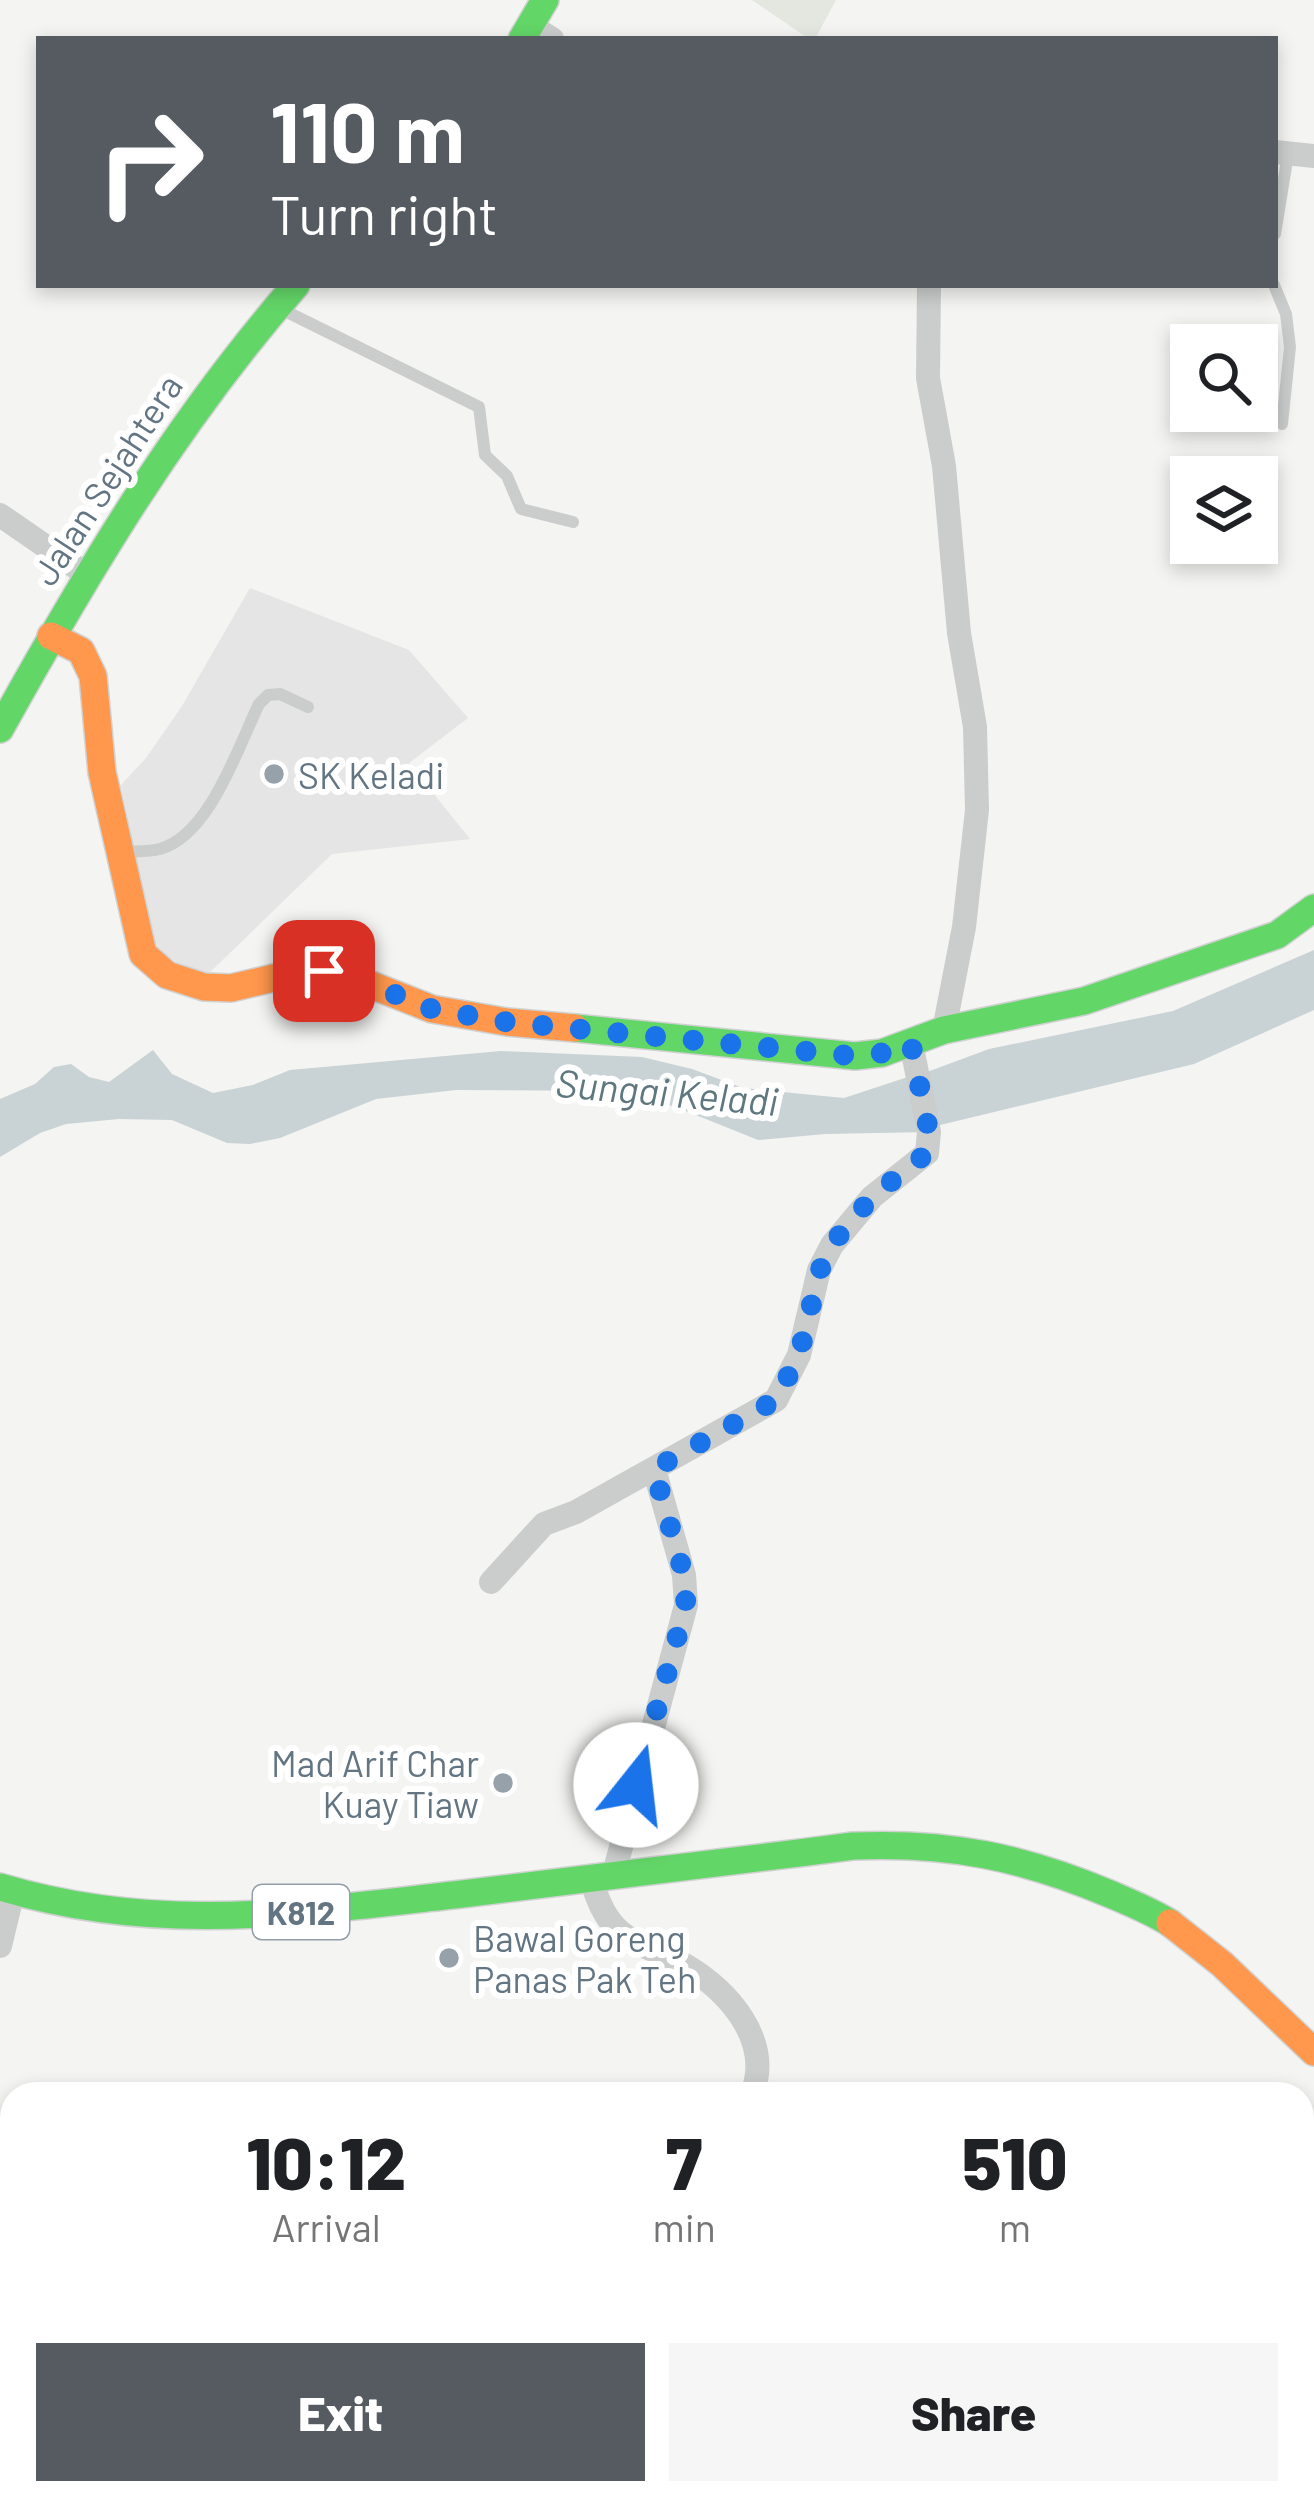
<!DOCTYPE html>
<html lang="en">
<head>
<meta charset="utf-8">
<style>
	:root { --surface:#fff; --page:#f6f6f6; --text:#202124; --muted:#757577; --accent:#555b60 }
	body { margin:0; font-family:Barlow,sans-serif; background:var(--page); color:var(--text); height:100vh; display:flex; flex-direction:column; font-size:45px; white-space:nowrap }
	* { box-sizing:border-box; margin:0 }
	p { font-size:39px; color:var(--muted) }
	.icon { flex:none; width:66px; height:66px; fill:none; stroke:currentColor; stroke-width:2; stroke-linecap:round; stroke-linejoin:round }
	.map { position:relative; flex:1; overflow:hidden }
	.side { position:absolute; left:0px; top:2082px; width:1314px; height:423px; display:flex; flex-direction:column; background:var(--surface); border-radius:36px 36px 0 0; box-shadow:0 6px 18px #0003 }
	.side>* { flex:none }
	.top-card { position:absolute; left:36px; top:36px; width:1242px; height:252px; border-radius:0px; box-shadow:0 6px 18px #0003; background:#555b60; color:#fff; overflow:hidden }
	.tools { position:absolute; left:1170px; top:324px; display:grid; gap:24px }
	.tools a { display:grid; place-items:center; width:108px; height:108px; border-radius:0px; background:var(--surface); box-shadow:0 6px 18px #0003; font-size:60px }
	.pin { position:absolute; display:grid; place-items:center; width:102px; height:102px; color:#fff; margin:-51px; border-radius:24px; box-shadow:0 6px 18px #0006 }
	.me { position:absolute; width:132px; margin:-66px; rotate:16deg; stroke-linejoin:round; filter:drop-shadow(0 0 9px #0008) }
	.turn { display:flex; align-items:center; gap:42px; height:252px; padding:0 36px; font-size:54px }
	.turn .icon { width:156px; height:156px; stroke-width:2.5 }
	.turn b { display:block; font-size:84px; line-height:102px }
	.eta { display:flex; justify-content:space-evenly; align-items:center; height:204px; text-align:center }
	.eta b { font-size:72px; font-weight:800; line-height:84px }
	.action { display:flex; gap:24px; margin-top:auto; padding:24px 36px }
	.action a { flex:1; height:138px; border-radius:0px; background:var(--accent); color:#fff; font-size:48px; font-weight:800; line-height:138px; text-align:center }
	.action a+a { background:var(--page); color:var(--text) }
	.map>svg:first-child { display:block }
	.built { fill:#e4e5e4 }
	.green { fill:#e4e7e0 }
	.water { fill:#c9d2d4 }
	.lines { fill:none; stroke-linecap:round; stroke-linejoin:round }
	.fast-casing { stroke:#d0d2d2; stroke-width:30 }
	.slow-casing { stroke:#d0d2d2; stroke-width:30 }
	.lane { stroke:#cbcdcd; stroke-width:12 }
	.street { stroke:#cbcdcd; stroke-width:24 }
	.fast { stroke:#63d668; stroke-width:27 }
	.slow { stroke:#ff974d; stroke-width:27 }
	.route { stroke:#1a73e8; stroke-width:21; stroke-dasharray:0 37.8 }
	.poi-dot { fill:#96a1a9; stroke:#fff; stroke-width:4.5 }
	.labels { text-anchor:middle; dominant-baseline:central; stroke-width:12; stroke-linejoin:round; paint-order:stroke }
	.shield { fill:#fff; stroke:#929ea8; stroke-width:3 }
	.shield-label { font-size:33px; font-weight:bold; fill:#637582 }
	.street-label { font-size:36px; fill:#637582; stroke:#fff }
	.poi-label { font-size:36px; fill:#637582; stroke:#fff; text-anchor:start }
	.water-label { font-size:39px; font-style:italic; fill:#5f777f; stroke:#fff }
</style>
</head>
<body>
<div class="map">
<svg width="1314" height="2504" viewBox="0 0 1314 2504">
	<rect width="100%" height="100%" fill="#f4f4f2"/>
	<path class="built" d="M 250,588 L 409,650 L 468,718 L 409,763 L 470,839 L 332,854 L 203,979 L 154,948 L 121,785 L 146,758 L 182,706 Z"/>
	<path class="green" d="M 752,0 L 836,0 L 815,39 L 809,39 Z"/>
	<g class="water">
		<path d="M 1314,950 L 1314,1010 L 1194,1064 L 936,1126 L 927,1072 L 989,1049 L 1173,1011 Z"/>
		<path d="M 153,1050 L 172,1074 L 213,1093 L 253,1085 L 290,1070 L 501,1051 L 642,1057 L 692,1069 L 743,1088 L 844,1098 L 917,1074 L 929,1132 L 825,1134 L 758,1140 L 676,1107 L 615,1091 L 456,1090 L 376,1099 L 280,1138 L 250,1144 L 227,1143 L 172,1120 L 119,1119 L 66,1124 L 40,1133 L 0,1157 L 0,1099 L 35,1084 L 54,1067 L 71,1064 L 89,1077 L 109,1082 Z"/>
		<path d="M 1314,2240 L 1314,2360 L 1302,2366 L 1302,2243 Z"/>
		<path d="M 1078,2493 L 1218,2493 L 1215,2504 L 1073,2504 Z"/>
	</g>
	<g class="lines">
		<defs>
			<g id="fast">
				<path d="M 522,39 L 545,0"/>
				<path d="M 0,729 C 87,572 177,421 296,285"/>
				<path d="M 575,1028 L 855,1056 L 882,1053 L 944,1030 L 1084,1001 L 1277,935 L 1314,908"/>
				<path d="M 0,1887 C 161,1935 299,1912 462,1894 C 593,1879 723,1863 853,1846 C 949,1842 1022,1857 1110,1894 C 1131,1903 1151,1911 1170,1923"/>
			</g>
			<g id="slow">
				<path d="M 51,636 L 81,651 L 93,676 L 102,772 L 143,954 L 167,975 L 204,987 L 231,988 L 307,970 L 324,971 L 346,975 L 432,1009 L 507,1022 L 575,1028"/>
				<path d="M 1170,1923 L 1222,1964 L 1314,2052"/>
			</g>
		</defs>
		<use href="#fast" class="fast-casing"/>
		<use href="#slow" class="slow-casing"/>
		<g class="lane">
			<path d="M 1275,234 L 1288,154"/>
			<path d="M 1274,285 L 1286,314 L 1290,347 L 1282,424"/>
			<path d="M 277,307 L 479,407 L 485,455 L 507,476 L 521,509 L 573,522"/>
			<path d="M 122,852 C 134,851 148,852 160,849 C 210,835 238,747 259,704 L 268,695 L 280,694 L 308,707"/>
			<path d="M 0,2273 L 12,2274"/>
		</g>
		<g class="street">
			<path d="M 531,26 L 552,39"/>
			<path d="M 1275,152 L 1314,156"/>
			<path d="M 929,285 L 928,378 L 944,466 L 959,633 L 975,727 L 977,810 L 964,927 L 944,1030"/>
			<path d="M 0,515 L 84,573"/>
			<path d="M 491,1582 L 544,1524 L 576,1512 L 776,1400 L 799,1355 L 819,1270 L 832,1245 L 872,1197 L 927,1153 L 929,1132 L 911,1043"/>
			<path d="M 613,1877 L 686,1605 L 684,1575 L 654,1469"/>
			<path d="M 591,1879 C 597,1898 603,1915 617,1929 C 635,1946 662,1952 683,1964 C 728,1990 773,2040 752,2094"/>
			<path d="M 0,1946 L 13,1892"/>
			<path d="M 637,2504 L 640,2493"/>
		</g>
		<use href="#fast" class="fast"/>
		<use href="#slow" class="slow"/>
	</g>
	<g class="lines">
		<path class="route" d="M 324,971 L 346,975 L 432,1009 L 507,1022 L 855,1056 L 882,1053 L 911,1043 L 929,1132 L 927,1153 L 872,1197 L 832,1244 L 820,1270 L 799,1355 L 776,1400 L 654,1469 L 684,1575 L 686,1605 L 636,1785"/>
	</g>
	<g class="poi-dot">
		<circle cx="274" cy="774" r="12"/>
		<circle cx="503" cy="1783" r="12"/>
		<circle cx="449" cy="1958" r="12"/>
	</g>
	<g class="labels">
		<rect class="shield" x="253" y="1885" width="96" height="54" rx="9"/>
		<g class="shield-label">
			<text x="301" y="1912">K812</text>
		</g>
		<g class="street-label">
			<text transform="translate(106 479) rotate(-57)">Jalan Sejahtera</text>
		</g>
		<g class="poi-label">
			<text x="298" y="774">SK Keladi</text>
			<text x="479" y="1762" text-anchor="end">Mad Arif Char<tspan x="479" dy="41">Kuay Tiaw</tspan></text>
			<text x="473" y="1937">Bawal Goreng<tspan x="473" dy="41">Panas Pak Teh</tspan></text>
		</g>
		<g class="water-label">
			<text transform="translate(667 1091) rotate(5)">Sungai Keladi</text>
		</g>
	</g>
</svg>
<div class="tools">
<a><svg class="icon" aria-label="search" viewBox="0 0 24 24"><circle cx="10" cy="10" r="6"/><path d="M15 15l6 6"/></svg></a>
<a><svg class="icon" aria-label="layers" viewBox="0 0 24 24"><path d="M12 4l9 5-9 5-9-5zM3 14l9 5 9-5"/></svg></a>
</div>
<div class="pin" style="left:324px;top:971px;background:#d93025"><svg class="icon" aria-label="arrive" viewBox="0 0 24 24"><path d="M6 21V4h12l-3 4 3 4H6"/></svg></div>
<svg class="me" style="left:636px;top:1785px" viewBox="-20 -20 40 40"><circle r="19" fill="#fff"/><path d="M0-13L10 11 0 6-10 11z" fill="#1a73e8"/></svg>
<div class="top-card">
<div class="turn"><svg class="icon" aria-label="right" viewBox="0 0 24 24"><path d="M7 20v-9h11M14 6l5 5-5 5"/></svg><div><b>110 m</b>Turn right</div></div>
</div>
<section class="side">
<div class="eta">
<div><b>10:12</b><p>Arrival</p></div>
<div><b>7</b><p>min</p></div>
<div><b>510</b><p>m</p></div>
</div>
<div class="action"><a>Exit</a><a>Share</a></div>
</section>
</div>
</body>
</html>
